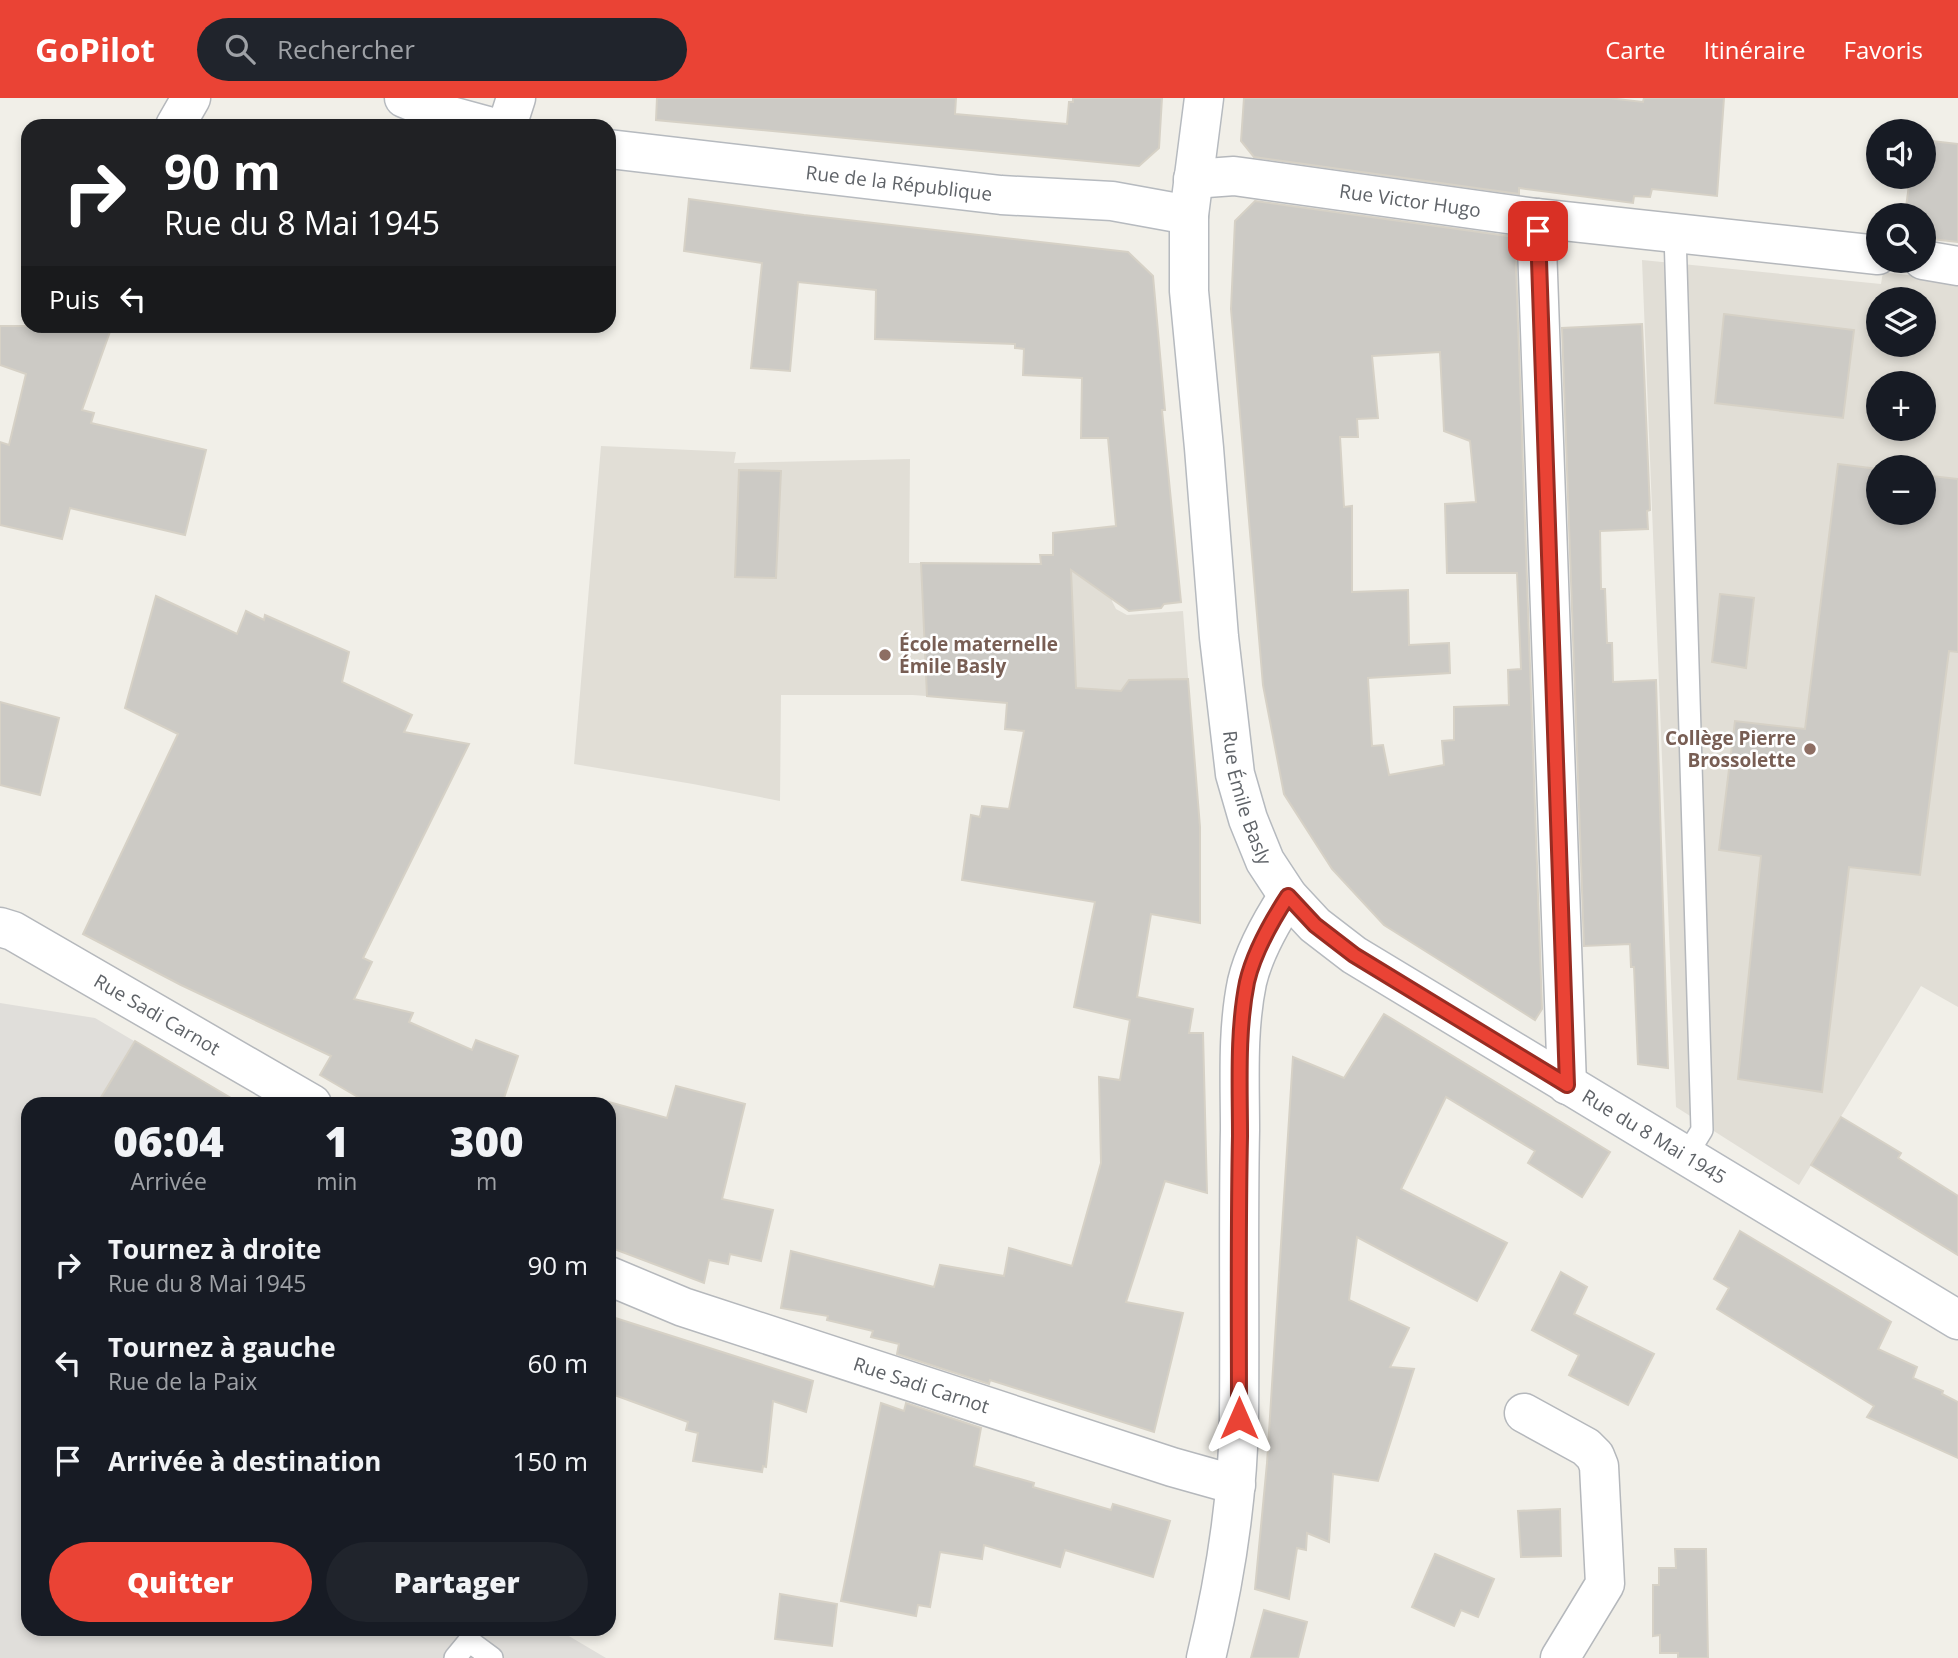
<!DOCTYPE html>
<html lang="fr">
<head>
<meta charset="utf-8">
<style>
	:root { --surface:#171b24; --page:#20242c; --text:#f1f3f6; --muted:#9ea1a6; --accent:#ea4335 }
	body { margin:0; font-family:"Open Sans",sans-serif; background:var(--page); color:var(--text); height:100vh; display:flex; flex-direction:column; font-size:26px; white-space:nowrap }
	* { box-sizing:border-box; margin:0 }
	p { font-size:23px; color:var(--muted) }
	.icon { flex:none; width:38px; height:38px; fill:none; stroke:currentColor; stroke-width:2; stroke-linecap:round; stroke-linejoin:round }
	.map { position:relative; flex:1; overflow:hidden }
	.sheet { position:absolute; left:21px; top:999px; width:595px; height:539px; display:flex; flex-direction:column; background:var(--surface); border-radius:21px; box-shadow:0 4px 10px #0003 }
	.sheet>* { flex:none }
	.hud { position:absolute; left:21px; top:21px; width:595px; height:214px; border-radius:21px; box-shadow:0 4px 10px #0003; background:#202124; color:#fff; overflow:hidden }
	.fabs { position:absolute; left:1866px; top:21px; display:grid; gap:14px }
	.fabs a { display:grid; place-items:center; width:70px; height:70px; border-radius:50%; background:var(--surface); box-shadow:0 4px 10px #0003; font-size:35px }
	.pin { position:absolute; display:grid; place-items:center; width:60px; height:60px; color:#fff; margin:-30px; border-radius:14px; box-shadow:0 4px 10px #0006 }
	.me { position:absolute; width:77px; margin:-38px; rotate:0deg; stroke-linejoin:round; filter:drop-shadow(0 0 5px #0008) }
	.turn { display:flex; align-items:center; gap:24px; height:147px; padding:0 28px; font-size:32px }
	.turn .icon { width:91px; height:91px; stroke-width:2.5 }
	.turn b { display:block; font-size:49px; line-height:60px }
	.then { display:flex; align-items:center; height:66px; padding:0 28px; background:#0003; gap:14px; font-size:26px }
	.eta { display:flex; justify-content:space-evenly; align-items:center; height:119px; text-align:center }
	.eta b { font-size:42px; font-weight:800; line-height:49px }
	.action { display:flex; gap:14px; margin-top:auto; padding:14px 28px }
	.action a { flex:1; height:80px; border-radius:42px; background:var(--accent); color:#fff; font-size:28px; font-weight:800; line-height:80px; text-align:center }
	.action a+a { background:var(--page); color:var(--text) }
	ul { padding:0; list-style:none }
	li { display:flex; align-items:center; gap:21px; height:98px; padding:0 28px }
	li div { flex:1 }
	li b { display:block; font-size:26px }
	li em { font-style:normal }
	header { display:flex; align-items:center; gap:42px; box-sizing:border-box; height:98px; padding:0 35px; background:var(--accent); color:#fff }
	header strong { font-size:33px }
	nav { display:flex; gap:38px; margin-inline-start:auto; font-size:24px }
	.search { width:490px; height:63px; background:var(--page); display:flex; align-items:center; gap:18px; box-sizing:border-box; padding:0 24px; border-radius:38px; color:var(--muted); font-size:26px }
	.map>svg:first-child { display:block }
	.industrial { fill:#e0deda }
	.education { fill:#e1ded6; fill-rule:evenodd }
	.building { fill:#cccac5; stroke:#d6d1c6; stroke-width:2; fill-rule:evenodd }
	.lines { fill:none; stroke-linecap:round; stroke-linejoin:round }
	.lane-casing { stroke:#b5b8bc; stroke-width:24 }
	.street-casing { stroke:#b5b8bc; stroke-width:41 }
	.secondary-casing { stroke:#b6babf; stroke-width:41 }
	.lane { stroke:#fff; stroke-width:21 }
	.street { stroke:#fff; stroke-width:38 }
	.secondary { stroke:#fff; stroke-width:38 }
	.route-casing { stroke:#982c22; stroke-width:18 }
	.route { stroke:#ea4335; stroke-width:12 }
	.education-dot { fill:#8d6e63; stroke:#fff; stroke-width:2.5 }
	.labels { text-anchor:middle; dominant-baseline:central; stroke-width:5; stroke-linejoin:round; paint-order:stroke }
	.street-label { font-size:19px; fill:#5f6368; stroke:#fff }
	.education-label { font-size:19px; font-weight:bold; fill:#785e54; stroke:#fff; text-anchor:start }
</style>
</head>
<body>
<header>
<strong>GoPilot</strong>
<div class="search"><svg class="icon" aria-label="search" viewBox="0 0 24 24"><circle cx="10" cy="10" r="6"/><path d="M15 15l6 6"/></svg>Rechercher</div>
<nav><a>Carte</a><a>Itinéraire</a><a>Favoris</a></nav>
</header>
<div class="map">
<svg width="1958" height="1560" viewBox="0 0 1958 1560">
	<rect width="100%" height="100%" fill="#f1efe8"/>
	<path class="industrial" d="M 0,905 L 95,920 L 241,1006 L 28,1006 L 28,1531 L 557,1531 L 606,1560 L 0,1560 Z"/>
	<g class="education">
		<path d="M 1642,162 L 1881,186 L 1883,174 L 1958,183 L 1958,909 L 1921,888 L 1799,1087 L 1676,1009 ZM 1878,201 L 1923,201 L 1923,247 L 1878,247 ZM 1878,285 L 1923,285 L 1923,331 L 1878,331 ZM 1878,369 L 1923,369 L 1923,415 L 1878,415 Z"/>
		<path d="M 601,348 L 736,354 L 734,365 L 910,361 L 909,465 L 1093,466 L 1112,495 L 1112,503 L 1116,511 L 1127,517 L 1183,513 L 1191,619 L 913,597 L 781,597 L 780,703 L 693,686 L 574,666 Z"/>
	</g>
	<g class="building">
		<path d="M 657,0 L 956,0 L 955,16 L 1067,26 L 1069,4 L 1073,4 L 1073,0 L 1162,0 L 1159,50 L 1139,68 L 656,22 Z"/>
		<path d="M 1244,0 L 1608,0 L 1643,4 L 1644,0 L 1724,0 L 1717,98 L 1652,91 L 1650,99 L 1634,98 L 1633,105 L 1519,90 L 1519,96 L 1254,59 L 1241,43 Z"/>
		<path d="M 1923,42 L 1958,46 L 1958,144 L 1923,140 L 1923,117 L 1905,117 L 1910,79 L 1923,79 Z"/>
		<path d="M 689,101 L 804,117 L 1128,154 L 1153,178 L 1165,312 L 1162,312 L 1181,504 L 1164,506 L 1161,510 L 1129,513 L 1071,472 L 1076,590 L 1121,593 L 1129,582 L 1188,581 L 1200,729 L 1200,825 L 1151,816 L 1137,899 L 1193,911 L 1189,935 L 1203,935 L 1207,1095 L 1165,1083 L 1126,1204 L 1183,1215 L 1154,1334 L 990,1282 L 989,1286 L 897,1256 L 899,1246 L 871,1239 L 873,1233 L 827,1222 L 828,1218 L 781,1210 L 791,1153 L 934,1189 L 940,1167 L 1004,1178 L 1009,1150 L 1072,1168 L 1101,1065 L 1099,979 L 1120,982 L 1130,922 L 1074,909 L 1095,804 L 962,782 L 971,717 L 980,719 L 982,708 L 1009,711 L 1024,633 L 1005,631 L 1007,605 L 927,598 L 921,465 L 1041,466 L 1040,457 L 1053,457 L 1053,435 L 1116,428 L 1108,340 L 1081,340 L 1082,280 L 1023,277 L 1024,251 L 1015,250 L 1015,246 L 875,241 L 876,192 L 798,184 L 790,273 L 751,270 L 762,165 L 684,153 Z"/>
		<path d="M 1255,103 L 1515,139 L 1542,911 L 1535,922 L 1384,827 L 1332,771 L 1284,696 L 1263,587 L 1231,211 L 1235,123 ZM 1440,254 L 1444,333 L 1470,343 L 1476,404 L 1445,406 L 1447,475 L 1517,475 L 1521,571 L 1508,572 L 1509,607 L 1454,609 L 1454,642 L 1442,643 L 1444,667 L 1389,677 L 1383,647 L 1372,648 L 1368,580 L 1450,575 L 1449,545 L 1409,547 L 1408,492 L 1352,494 L 1352,408 L 1344,409 L 1340,339 L 1358,339 L 1357,321 L 1378,320 L 1372,258 Z"/>
		<path d="M 1724,216 L 1854,232 L 1843,320 L 1715,305 Z"/>
		<path d="M 1642,226 L 1650,412 L 1647,413 L 1648,431 L 1600,433 L 1601,491 L 1605,491 L 1607,545 L 1612,545 L 1613,584 L 1656,582 L 1668,970 L 1638,966 L 1634,869 L 1631,869 L 1630,846 L 1584,848 L 1562,230 Z"/>
		<path d="M 0,228 L 112,228 L 82,312 L 94,315 L 91,325 L 206,352 L 185,437 L 70,410 L 62,441 L 0,427 L 0,344 L 9,347 L 26,276 L 0,267 Z"/>
		<path d="M 1838,366 L 1878,371 L 1878,415 L 1923,415 L 1923,377 L 1958,381 L 1958,554 L 1949,553 L 1920,777 L 1849,769 L 1822,994 L 1738,981 L 1761,758 L 1719,752 L 1735,623 L 1805,631 Z"/>
		<path d="M 739,372 L 781,373 L 776,480 L 735,479 Z"/>
		<path d="M 1720,496 L 1754,500 L 1746,570 L 1712,564 Z"/>
		<path d="M 156,498 L 237,536 L 246,513 L 264,522 L 265,517 L 349,554 L 342,584 L 412,617 L 404,634 L 469,646 L 363,860 L 372,864 L 354,901 L 413,915 L 409,924 L 472,952 L 476,942 L 518,958 L 502,1006 L 370,1006 L 320,977 L 331,958 L 181,887 L 83,836 L 178,636 L 125,610 Z"/>
		<path d="M 0,604 L 59,620 L 40,697 L 0,687 Z"/>
		<path d="M 1384,916 L 1610,1054 L 1582,1099 L 1528,1065 L 1535,1053 L 1446,999 L 1401,1091 L 1507,1145 L 1477,1203 L 1357,1139 L 1349,1202 L 1409,1230 L 1390,1269 L 1414,1271 L 1378,1383 L 1333,1376 L 1329,1444 L 1307,1435 L 1306,1452 L 1297,1450 L 1289,1501 L 1255,1491 L 1267,1365 L 1293,959 L 1344,980 Z"/>
		<path d="M 135,943 L 241,1006 L 97,1006 Z"/>
		<path d="M 676,988 L 745,1006 L 722,1101 L 773,1112 L 761,1163 L 730,1156 L 728,1166 L 709,1162 L 704,1185 L 609,1149 L 609,1004 L 667,1020 Z"/>
		<path d="M 1841,1019 L 1901,1055 L 1898,1060 L 1958,1098 L 1958,1157 L 1811,1067 Z"/>
		<path d="M 1740,1133 L 1891,1224 L 1878,1251 L 1917,1269 L 1913,1280 L 1943,1293 L 1942,1296 L 1958,1304 L 1958,1360 L 1867,1319 L 1874,1308 L 1717,1211 L 1729,1190 L 1714,1181 Z"/>
		<path d="M 1561,1174 L 1587,1189 L 1574,1216 L 1654,1256 L 1628,1307 L 1569,1277 L 1579,1257 L 1532,1232 Z"/>
		<path d="M 609,1218 L 813,1283 L 806,1314 L 773,1303 L 766,1369 L 763,1368 L 762,1374 L 693,1363 L 698,1335 L 686,1332 L 688,1324 L 609,1295 Z"/>
		<path d="M 881,1305 L 904,1313 L 906,1305 L 981,1330 L 974,1368 L 1034,1385 L 1033,1389 L 1111,1412 L 1113,1406 L 1170,1423 L 1153,1479 L 1065,1452 L 1060,1469 L 984,1447 L 982,1461 L 940,1454 L 930,1509 L 918,1507 L 916,1518 L 841,1503 Z"/>
		<path d="M 1560,1411 L 1561,1458 L 1521,1459 L 1518,1413 Z"/>
		<path d="M 1675,1451 L 1706,1451 L 1708,1560 L 1678,1560 L 1678,1555 L 1660,1555 L 1660,1537 L 1653,1538 L 1653,1487 L 1659,1487 L 1659,1470 L 1676,1470 Z"/>
		<path d="M 1435,1456 L 1494,1481 L 1478,1519 L 1461,1512 L 1454,1528 L 1412,1509 Z"/>
		<path d="M 780,1496 L 837,1506 L 832,1548 L 775,1541 Z"/>
		<path d="M 1264,1512 L 1307,1524 L 1298,1560 L 1251,1560 Z"/>
	</g>
	<g class="lines">
		<defs>
			<g id="lane">
				<path d="M 1675,135 L 1702,1032 L 1686,1058"/>
				<path d="M 455,1560 L 469,1543 L 492,1560"/>
			</g>
			<g id="street">
				<path d="M 175,28 L 191,0"/>
				<path d="M 507,28 L 516,0"/>
				<path id="s1" d="M 1193,81 L 1234,78 L 1536,120 L 1878,157"/>
				<path d="M 1536,120 L 1567,987"/>
				<path d="M 1923,162 L 1958,168"/>
				<path id="s2" d="M 0,829 L 13,833 L 312,1006"/>
				<path id="s3" d="M 609,1178 L 683,1209 L 1172,1369 L 1236,1387"/>
				<path d="M 1524,1315 L 1586,1349 L 1595,1358 L 1599,1368 L 1605,1486 L 1560,1560"/>
				<path d="M 1206,1560 C 1225,1482 1238,1399 1239,1319 C 1240,1223 1238,1128 1240,1032 C 1240,983 1237,932 1247,884 C 1254,854 1271,824 1288,798"/>
			</g>
			<g id="secondary">
				<path d="M 404,0 L 440,15 L 488,28"/>
				<path id="s4" d="M 1204,0 L 1189,117 L 1189,193 L 1204,350 L 1219,539 L 1235,676 L 1248,721 L 1265,763 L 1288,798 L 1315,827 L 1354,857 L 1958,1222"/>
				<path id="s5" d="M 609,51 L 1001,97 L 1112,103 L 1189,117"/>
			</g>
		</defs>
		<use href="#lane" class="lane-casing"/>
		<use href="#street" class="street-casing"/>
		<use href="#secondary" class="secondary-casing"/>
		<use href="#lane" class="lane"/>
		<use href="#street" class="street"/>
		<use href="#secondary" class="secondary"/>
	</g>
	<g class="lines">
		<defs>
			<path id="route" d="M 1239,1320 C 1239,1226 1238,1132 1240,1038 C 1240,987 1237,934 1247,884 C 1254,854 1271,824 1288,798 L 1315,827 L 1354,857 L 1567,987 L 1538,133"/>
		</defs>
		<use href="#route" class="route-casing"/>
		<use href="#route" class="route"/>
	</g>
	<g class="education-dot">
		<circle cx="885" cy="557" r="7"/>
		<circle cx="1810" cy="651" r="7"/>
	</g>
	<g class="labels">
		<g class="street-label">
			<text stroke="none"><textPath href="#s5" startOffset="292">Rue de la République</textPath></text>
			<text stroke="none"><textPath href="#s1" startOffset="219">Rue Victor Hugo</textPath></text>
			<text stroke="none"><textPath href="#s4" startOffset="705">Rue Émile Basly</textPath></text>
			<text stroke="none"><textPath href="#s2" startOffset="180">Rue Sadi Carnot</textPath></text>
			<text stroke="none"><textPath href="#s4" startOffset="1253">Rue du 8 Mai 1945</textPath></text>
			<text stroke="none"><textPath href="#s3" startOffset="331">Rue Sadi Carnot</textPath></text>
		</g>
		<g class="education-label">
			<text x="899" y="546">École maternelle<tspan x="899" dy="22">Émile Basly</tspan></text>
			<text x="1796" y="640" text-anchor="end">Collège Pierre<tspan x="1796" dy="22">Brossolette</tspan></text>
		</g>
	</g>
</svg>
<div class="fabs">
<a><svg class="icon" aria-label="sound" viewBox="0 0 24 24"><path d="M4 9h4l5-4v14l-5-4H4zM17 9q2 3 0 6"/></svg></a>
<a><svg class="icon" aria-label="search" viewBox="0 0 24 24"><circle cx="10" cy="10" r="6"/><path d="M15 15l6 6"/></svg></a>
<a><svg class="icon" aria-label="layers" viewBox="0 0 24 24"><path d="M12 4l9 5-9 5-9-5zM3 14l9 5 9-5"/></svg></a>
<a>+</a>
<a>−</a>
</div>
<div class="pin" style="left:1538px;top:133px;background:#d93025"><svg class="icon" aria-label="arrive" viewBox="0 0 24 24"><path d="M6 21V4h12l-3 4 3 4H6"/></svg></div>
<svg class="me" style="left:1239px;top:1320px" viewBox="-20 -20 40 40"><path d="M0-17L14 15 0 8-14 15z" fill="#ea4335" stroke="#fff" stroke-width="4"/></svg>
<div class="hud">
<div class="turn"><svg class="icon" aria-label="right" viewBox="0 0 24 24"><path d="M7 20v-9h11M14 6l5 5-5 5"/></svg><div><b>90 m</b>Rue du 8 Mai 1945</div></div>
<div class="then">Puis<svg class="icon" aria-label="left" viewBox="0 0 24 24"><path d="M17 20v-9H6M10 6l-5 5 5 5"/></svg></div>
</div>
<section class="sheet">
<div class="eta">
<div><b>06:04</b><p>Arrivée</p></div>
<div><b>1</b><p>min</p></div>
<div><b>300</b><p>m</p></div>
</div>
<ul>
<li><svg class="icon" aria-label="right" viewBox="0 0 24 24"><path d="M7 20v-9h11M14 6l5 5-5 5"/></svg><div><b>Tournez à droite</b><p>Rue du 8 Mai 1945</p></div><em>90 m</em></li>
<li><svg class="icon" aria-label="left" viewBox="0 0 24 24"><path d="M17 20v-9H6M10 6l-5 5 5 5"/></svg><div><b>Tournez à gauche</b><p>Rue de la Paix</p></div><em>60 m</em></li>
<li><svg class="icon" aria-label="arrive" viewBox="0 0 24 24"><path d="M6 21V4h12l-3 4 3 4H6"/></svg><div><b>Arrivée à destination</b></div><em>150 m</em></li>
</ul>
<div class="action"><a>Quitter</a><a>Partager</a></div>
</section>
</div>
</body>
</html>
